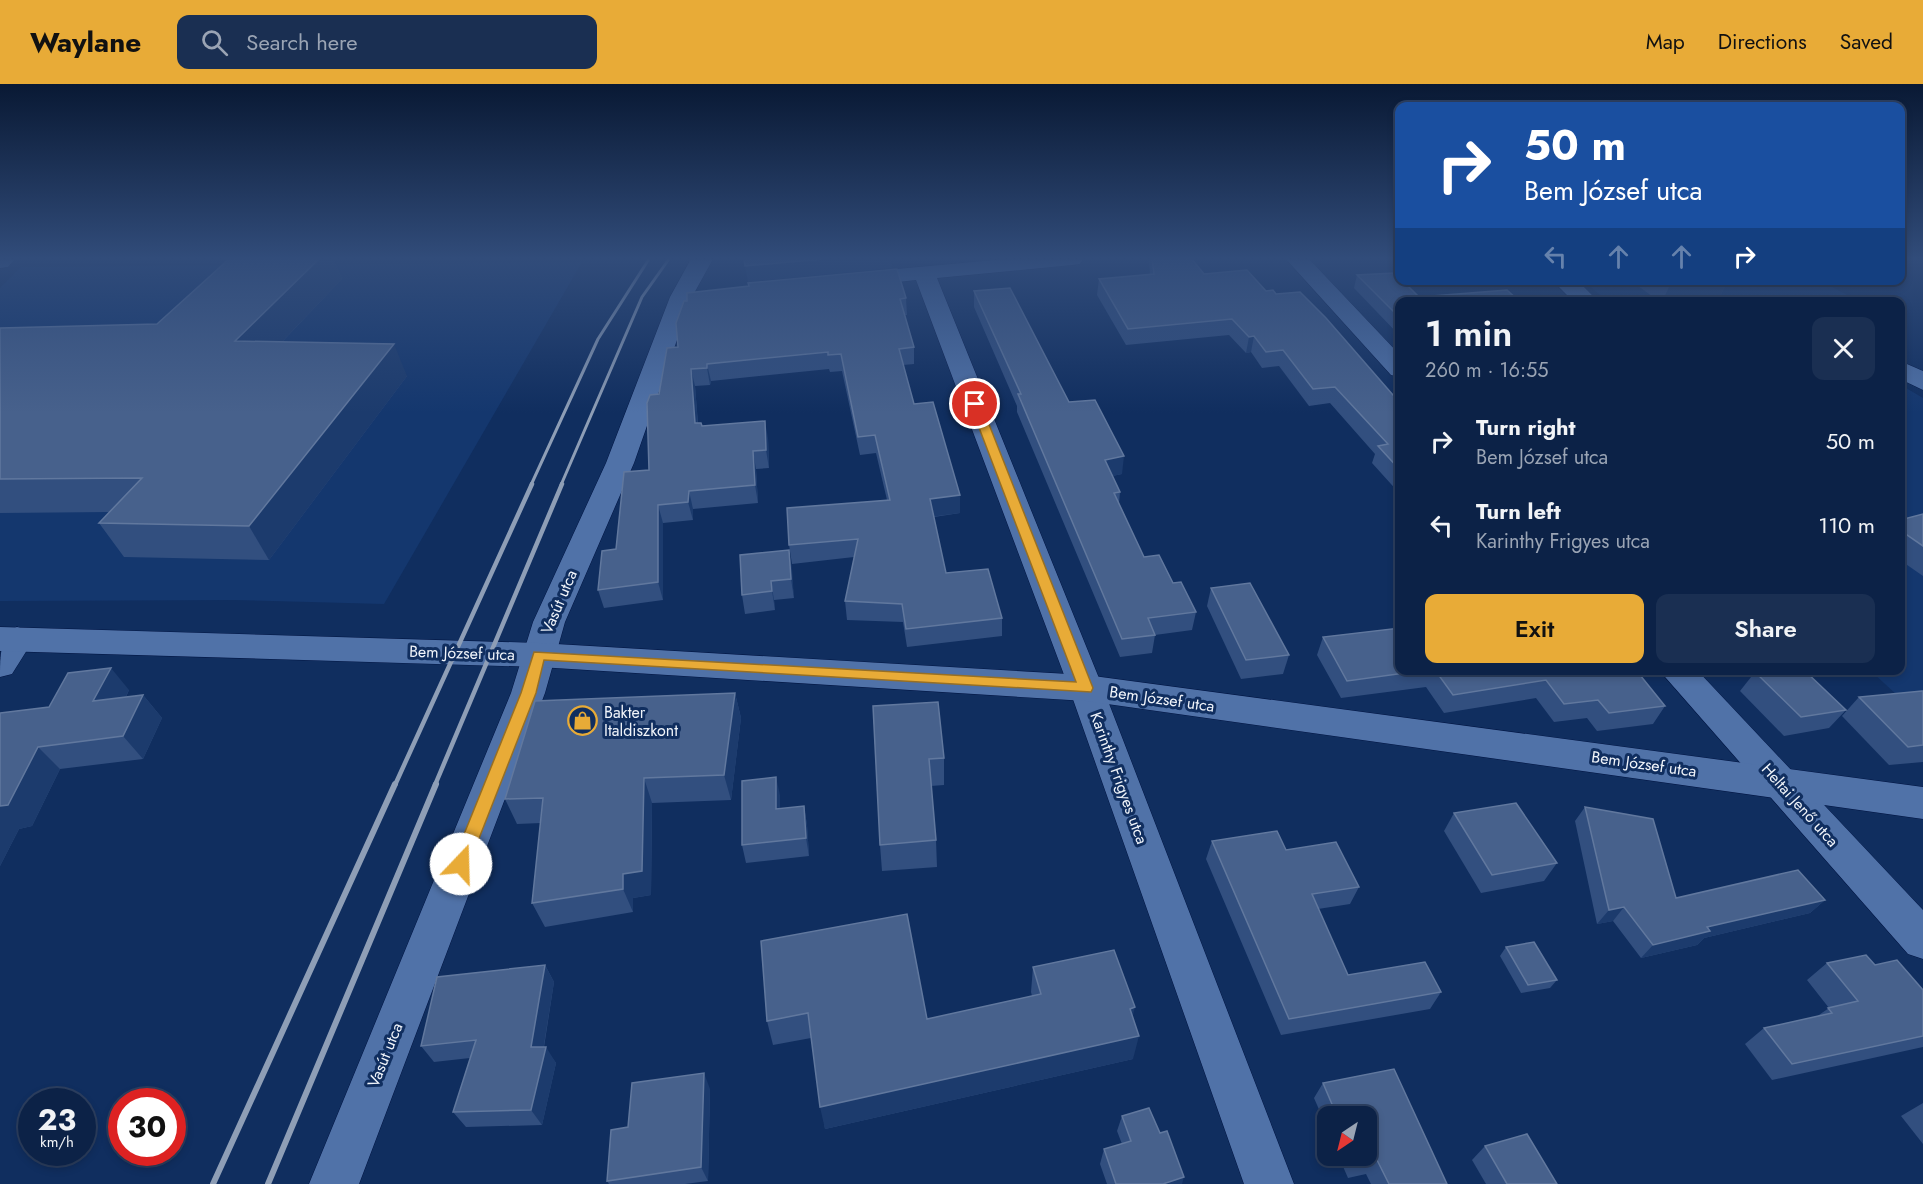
<!DOCTYPE html>
<html lang="en">
<head>
<meta charset="utf-8">
<style>
	:root { --surface:#0c2247; --page:#1a2f52; --text:#f1f3f6; --muted:#9aa4b4; --line:#2c3f60; --accent:#e8ab37 }
	body { margin:0; font-family:Jost,sans-serif; background:var(--page); color:var(--text); height:100vh; display:flex; flex-direction:column; font-size:22px; white-space:nowrap }
	* { box-sizing:border-box; margin:0 }
	p { font-size:20px; color:var(--muted) }
	.icon { flex:none; width:33px; height:33px; fill:none; stroke:currentColor; stroke-width:2; stroke-linecap:round; stroke-linejoin:round }
	.map { position:relative; flex:1; overflow:hidden }
	.side { position:absolute; left:1395px; top:213px; width:510px; height:378px; display:flex; flex-direction:column; background:var(--surface); border-radius:12px; box-shadow:0 3px 9px #0003,0 0 0 2px var(--line) }
	.side>* { flex:none }
	.hud { position:absolute; left:1395px; top:18px; width:510px; height:183px; border-radius:12px; box-shadow:0 3px 9px #0003,0 0 0 2px var(--line); background:#1a4fa0; color:#fff; overflow:hidden }
	.needle { width:39px; rotate:215deg }
	.fabs { position:absolute; left:1317px; top:1022px; display:grid; gap:12px }
	.fabs a { display:grid; place-items:center; width:60px; height:60px; border-radius:12px; background:var(--surface); box-shadow:0 3px 9px #0003,0 0 0 2px var(--line); font-size:30px }
	.speed { position:absolute; left:18px; top:1004px; display:flex; gap:12px; font-size:30px; font-weight:700; text-align:center }
	.speed>* { display:grid; place-content:center; width:78px; height:78px; border-radius:50%; background:var(--surface); box-shadow:0 3px 9px #0003,0 0 0 2px var(--line); line-height:1 }
	.speed small { font-size:15px; font-weight:400 }
	.speed .limit { border:9px solid #d22; background:#fff; color:#111 }
	.pin { position:absolute; display:grid; place-items:center; width:51px; height:51px; color:#fff; margin:-26px; border:3px solid #fff; border-radius:50%; box-shadow:0 2px 6px #0007 }
	.me { position:absolute; width:66px; margin:-33px; rotate:21deg; stroke-linejoin:round; filter:drop-shadow(0 0 4px #0008) }
	.turn { display:flex; align-items:center; gap:21px; height:126px; padding:0 30px; font-size:27px }
	.turn .icon { width:78px; height:78px; stroke-width:2.5 }
	.turn b { display:block; font-size:42px; line-height:51px }
	.lanes { display:flex; align-items:center; height:57px; padding:0 30px; background:#0003; justify-content:center; gap:30px; direction:ltr }
	.lanes .off { opacity:.35 }
	.round { display:grid; place-items:center; flex:none; width:63px; height:63px; border-radius:12px; background:var(--page) }
	.headline { display:flex; align-items:center; justify-content:space-between; height:102px; padding:0 30px }
	h1 { font-size:36px; font-weight:600; line-height:45px }
	.cta { display:flex; gap:12px; margin-top:auto; padding:12px 30px }
	.cta a { flex:1; height:69px; border-radius:12px; background:var(--accent); color:#111; font-size:24px; font-weight:600; line-height:69px; text-align:center }
	.cta a+a { background:var(--page); color:var(--text) }
	ul { padding:0; list-style:none }
	li { display:flex; align-items:center; gap:18px; height:84px; padding:0 30px }
	li div { flex:1 }
	li b { display:block; font-size:22px }
	li em { font-style:normal }
	header { display:flex; align-items:center; gap:36px; box-sizing:border-box; height:84px; padding:0 30px; background:var(--accent); color:#111 }
	header strong { font-size:28px }
	nav { display:flex; gap:33px; margin-inline-start:auto; font-size:21px }
	.search { width:420px; height:54px; background:var(--page); display:flex; align-items:center; gap:15px; box-sizing:border-box; padding:0 21px; border-radius:12px; color:var(--muted); font-size:22px }
	.map>svg:first-child { display:block }
	.built { fill:#14376e }
	.lines { fill:none; stroke-linecap:round; stroke-linejoin:round }
	.minor-casing { stroke:#001442; stroke-width:1 }
	.secondary-casing { stroke:#001442; stroke-width:1 }
	.minor { fill:#5072a8; fill-rule:evenodd }
	.secondary { fill:#5072a8; fill-rule:evenodd }
	.rail-far2 { stroke:#8e9eb6; stroke-width:3 }
	.rail-far1 { stroke:#8e9eb6; stroke-width:4.5 }
	.rail { stroke:#8e9eb6; stroke-width:6 }
	.wall { fill:#324f7f }
	.shaded-wall { fill:#1c3b6d }
	.building { fill:#47618c; stroke:#61789e; stroke-width:1.5 }
	.route { fill:#e8ab37; stroke:#976f24; stroke-width:1.5 }
	.labels { text-anchor:middle; dominant-baseline:central; stroke-width:6; stroke-linejoin:round; paint-order:stroke }
	.street-label { font-size:16px; fill:#f0f4fa; stroke:#102e5f }
	.poi-label { font-size:16px; fill:#f0f4fa; stroke:#102e5f; text-anchor:start }
</style>
</head>
<body>
<header>
<strong>Waylane</strong>
<div class="search"><svg class="icon" aria-label="search" viewBox="0 0 24 24"><circle cx="10" cy="10" r="6"/><path d="M15 15l6 6"/></svg>Search here</div>
<nav><a>Map</a><a>Directions</a><a>Saved</a></nav>
</header>
<div class="map">
<svg width="1923" height="1100" viewBox="0 0 1923 1100">
	<rect width="100%" height="100%" fill="#102e5f"/>
	<g class="built">
		<path d="M 582,178 L 384,520 L 234,516 L 0,517 L 0,204 L 21,183 Z"/>
		<path d="M 1584,197 L 1820,197 L 1859,217 L 1607,217 Z"/>
		<path d="M 1901,301 L 1923,314 L 1923,635 L 1871,587 L 1900,586 Z"/>
	</g>
	<g class="lines">
		<defs>
			<g id="minor">
				<path d="M 691,175 L 713,175 L 692,213 L 634,379 L 565,538 L 545,609 L 359,1100 L 309,1100 L 511,609 L 533,538 L 606,379 L 670,213 Z"/>
				<path d="M 1006,175 L 1083,175 L 1080,180 L 1072,181 L 937,194 L 1103,604 L 1294,1100 L 1244,1100 L 1069,604 L 916,196 L 853,203 L 845,201 L 842,196 L 845,191 L 853,189 Z"/>
				<path d="M 1286,175 L 1309,175 L 1400,271 L 1400,293 L 1391,291 Z"/>
				<path d="M 1552,196 L 1577,196 L 1599,218 L 1574,218 Z"/>
				<path d="M 1900,277 L 1923,287 L 1923,306 L 1900,295 Z"/>
				<path d="M 17,543 L 29,547 L 34,555 L 12,590 L 0,593 C 0,572 0,550 17,543 Z"/>
				<path d="M 1659,586 L 1697,586 L 1923,826 L 1923,875 L 1908,870 Z"/>
			</g>
			<g id="secondary">
				<path d="M 0,175 L 15,175 L 8,183 L 0,184 Z"/>
				<path d="M 0,543 L 539,559 L 1086,591 L 1923,703 L 1923,735 L 1086,617 L 539,583 L 0,567 Z"/>
			</g>
		</defs>
		<use href="#minor" class="minor-casing"/>
		<use href="#secondary" class="secondary-casing"/>
		<use href="#minor" class="minor"/>
		<use href="#secondary" class="secondary"/>
		<g class="rail-far2">
			<path d="M 531,401 L 598,255 L 649,175"/>
			<path d="M 561,401 L 642,213 L 669,175"/>
		</g>
		<g class="rail-far1">
			<path d="M 395,701 L 532,400"/>
			<path d="M 435,701 L 562,400"/>
		</g>
		<g class="rail">
			<path d="M 213,1100 L 395,700"/>
			<path d="M 268,1100 L 436,700"/>
		</g>
	</g>
	<g class="wall">
		<path d="M 229,175 L 333,175 L 342,195 L 282,258 L 407,292 L 269,476 L 124,473 L 99,439 L 110,428 L 0,429 L 0,244 L 157,240 Z"/>
		<path d="M 1149,175 L 1192,175 L 1204,190 L 1276,210 L 1400,319 L 1400,410 L 1372,379 L 1375,370 L 1330,319 L 1309,322 L 1279,282 L 1262,284 L 1251,268 L 1246,269 L 1229,251 L 1126,261 L 1097,211 L 1099,195 L 1150,190 Z"/>
		<path d="M 1357,191 L 1419,213 L 1400,218 L 1400,252 L 1354,204 Z"/>
		<path d="M 1630,196 L 1728,196 L 1720,212 L 1668,218 L 1660,218 Z"/>
		<path d="M 974,207 L 1069,318 L 1122,390 L 1112,392 L 1120,408 L 1119,419 L 1144,473 L 1173,499 L 1196,528 L 1192,546 L 1155,551 L 1152,569 L 1120,573 L 1017,328 L 1017,322 L 974,223 Z"/>
		<path d="M 906,214 L 907,231 L 905,231 L 914,263 L 914,280 L 903,281 L 914,320 L 960,429 L 934,433 L 946,489 L 1002,534 L 1002,552 L 907,563 L 903,538 L 847,536 L 845,517 L 854,473 L 792,480 L 789,461 L 887,416 L 876,369 L 860,371 L 842,287 L 830,288 L 829,285 L 711,297 L 710,301 L 695,302 L 698,339 L 702,342 L 768,354 L 769,384 L 756,385 L 758,419 L 693,425 L 693,436 L 663,439 L 663,516 L 604,524 L 598,506 L 649,386 L 659,310 L 678,263 L 676,239 Z"/>
		<path d="M 1923,430 L 1923,492 L 1900,476 L 1900,436 Z"/>
		<path d="M 1400,445 L 1400,463 L 1395,457 Z"/>
		<path d="M 789,466 L 794,514 L 774,516 L 775,526 L 745,530 L 742,511 Z"/>
		<path d="M 1211,504 L 1289,571 L 1283,590 L 1241,595 L 1207,522 Z"/>
		<path d="M 1323,553 L 1400,586 L 1636,586 L 1665,622 L 1653,640 L 1597,647 L 1587,634 L 1554,638 L 1536,614 L 1444,629 L 1426,603 L 1341,614 L 1317,571 Z"/>
		<path d="M 1755,588 L 1846,626 L 1829,644 L 1784,652 L 1740,607 Z"/>
		<path d="M 129,606 L 126,613 L 143,611 L 162,634 L 143,675 L 60,685 L 32,742 L 19,745 L 0,782 L 0,629 L 49,623 Z"/>
		<path d="M 1923,607 L 1923,678 L 1889,681 L 1842,632 L 1859,613 Z"/>
		<path d="M 735,609 L 741,634 L 731,716 L 652,719 L 651,811 L 633,814 L 633,828 L 545,843 L 532,819 L 541,739 L 517,740 L 505,715 Z"/>
		<path d="M 873,622 L 944,674 L 944,701 L 931,702 L 936,756 L 937,783 L 882,787 L 880,761 Z"/>
		<path d="M 780,711 L 780,725 L 804,722 L 807,741 L 809,772 L 746,779 L 742,761 Z"/>
		<path d="M 1585,723 L 1676,814 L 1825,816 L 1810,829 L 1704,854 L 1697,861 L 1641,874 L 1613,837 L 1597,840 L 1575,737 Z"/>
		<path d="M 1454,729 L 1557,779 L 1544,797 L 1481,809 L 1444,747 Z"/>
		<path d="M 1212,757 L 1286,766 L 1359,803 L 1350,820 L 1318,825 L 1348,891 L 1441,908 L 1430,925 L 1281,951 L 1206,775 Z"/>
		<path d="M 761,857 L 927,935 L 1032,912 L 1031,908 L 1033,883 L 1132,932 L 1133,975 L 825,1045 L 811,954 L 773,961 L 767,937 Z"/>
		<path d="M 1506,863 L 1557,896 L 1550,904 L 1521,909 L 1500,872 Z"/>
		<path d="M 1827,879 L 1875,881 L 1923,906 L 1923,963 L 1772,996 L 1745,960 L 1764,944 L 1816,933 L 1829,924 L 1807,896 Z"/>
		<path d="M 545,881 L 554,898 L 544,963 L 556,979 L 542,1041 L 466,1043 L 453,1028 L 470,974 L 434,978 L 421,962 Z"/>
		<path d="M 1394,985 L 1447,1100 L 1371,1100 L 1366,1090 L 1348,1094 L 1338,1071 L 1366,1071 L 1366,1032 L 1328,1032 L 1328,1046 L 1314,1014 L 1323,999 Z"/>
		<path d="M 710,1005 L 708,1097 L 685,1100 L 609,1100 L 607,1097 L 628,1043 Z"/>
		<path d="M 1923,1019 L 1923,1060 L 1901,1032 Z"/>
		<path d="M 1122,1032 L 1160,1049 L 1182,1100 L 1107,1100 L 1100,1080 L 1104,1065 L 1122,1060 L 1117,1047 Z"/>
		<path d="M 1485,1062 L 1557,1100 L 1486,1100 L 1472,1076 Z"/>
	</g>
	<g class="shaded-wall">
		<path d="M 319,175 L 333,175 L 342,195 L 252,289 L 235,257 Z"/>
		<path d="M 823,175 L 891,175 L 892,184 L 748,198 L 745,182 Z"/>
		<path d="M 1712,196 L 1728,196 L 1720,212 L 1662,218 L 1670,201 Z"/>
		<path d="M 1254,252 L 1251,268 L 1246,269 L 1249,253 Z"/>
		<path d="M 394,260 L 407,292 L 269,476 L 249,442 Z"/>
		<path d="M 707,280 L 711,297 L 710,301 L 707,284 Z"/>
		<path d="M 691,285 L 695,302 L 699,357 L 695,339 Z"/>
		<path d="M 765,337 L 768,354 L 769,384 L 766,366 Z"/>
		<path d="M 753,367 L 756,385 L 758,419 L 755,401 Z"/>
		<path d="M 1124,372 L 1122,390 L 1103,394 L 1105,376 Z"/>
		<path d="M 689,407 L 693,425 L 693,436 L 688,418 Z"/>
		<path d="M 960,411 L 960,429 L 930,433 L 930,415 Z"/>
		<path d="M 658,421 L 663,439 L 663,516 L 658,498 Z"/>
		<path d="M 789,466 L 792,484 L 794,514 L 791,495 Z"/>
		<path d="M 771,497 L 774,516 L 775,526 L 772,507 Z"/>
		<path d="M 111,584 L 129,606 L 113,640 L 93,617 Z"/>
		<path d="M 735,609 L 741,634 L 731,716 L 724,691 Z"/>
		<path d="M 143,611 L 162,634 L 143,675 L 123,652 Z"/>
		<path d="M 38,663 L 60,685 L 32,742 L 19,745 L 0,782 L 0,722 Z"/>
		<path d="M 776,693 L 780,711 L 780,744 L 776,725 Z"/>
		<path d="M 644,694 L 652,719 L 651,811 L 633,814 L 633,828 L 623,805 L 623,790 Z"/>
		<path d="M 804,722 L 807,741 L 809,772 L 806,754 Z"/>
		<path d="M 1825,816 L 1810,829 L 1704,854 L 1697,861 L 1641,874 L 1653,861 L 1707,843 Z"/>
		<path d="M 1624,823 L 1613,837 L 1597,840 L 1609,826 Z"/>
		<path d="M 545,881 L 554,898 L 541,979 L 531,963 Z"/>
		<path d="M 1135,923 L 1129,947 L 1130,925 Z"/>
		<path d="M 1139,952 L 1133,975 L 825,1045 L 820,1023 Z"/>
		<path d="M 546,963 L 556,979 L 542,1041 L 531,1026 Z"/>
		<path d="M 704,989 L 710,1005 L 708,1097 L 701,1083 Z"/>
		<path d="M 1184,1093 L 1182,1100 L 1163,1100 Z"/>
	</g>
	<g class="building">
		<path d="M 229,175 L 319,175 L 235,257 L 394,260 L 249,442 L 99,439 L 142,394 L 0,395 L 0,244 L 157,240 Z"/>
		<path d="M 744,175 L 823,175 L 745,182 Z"/>
		<path d="M 1152,175 L 1192,175 L 1204,190 L 1247,186 L 1266,207 L 1273,206 L 1276,210 L 1300,208 L 1326,234 L 1400,319 L 1400,386 L 1378,362 L 1388,360 L 1335,303 L 1313,305 L 1283,266 L 1266,268 L 1254,252 L 1249,253 L 1232,235 L 1128,245 L 1099,195 L 1154,190 Z"/>
		<path d="M 897,185 L 906,214 L 900,215 L 914,263 L 899,265 L 914,320 L 933,318 L 960,411 L 930,415 L 946,489 L 988,485 L 1002,534 L 906,545 L 902,520 L 845,517 L 858,455 L 789,461 L 787,424 L 890,416 L 875,351 L 858,353 L 841,270 L 828,271 L 828,268 L 707,280 L 707,284 L 691,285 L 695,339 L 701,339 L 702,342 L 765,337 L 766,366 L 753,367 L 755,401 L 689,407 L 688,418 L 658,421 L 658,498 L 598,506 L 602,467 L 616,465 L 624,388 L 649,386 L 647,319 L 650,311 L 659,310 L 667,264 L 678,263 L 676,239 L 684,217 L 687,217 L 687,209 L 749,202 L 748,199 Z"/>
		<path d="M 1394,189 L 1400,195 L 1400,196 L 1402,196 L 1419,213 L 1507,206 L 1520,218 L 1400,218 L 1400,234 L 1357,191 Z"/>
		<path d="M 1663,196 L 1712,196 L 1670,201 Z"/>
		<path d="M 1010,204 L 1069,318 L 1095,316 L 1124,372 L 1105,376 L 1120,408 L 1114,409 L 1144,473 L 1159,471 L 1173,499 L 1181,498 L 1196,528 L 1148,534 L 1155,551 L 1122,555 L 1018,310 L 1021,310 L 974,207 Z"/>
		<path d="M 1923,430 L 1923,462 L 1900,446 L 1900,436 Z"/>
		<path d="M 789,466 L 791,495 L 771,497 L 772,507 L 742,511 L 740,471 Z"/>
		<path d="M 1250,499 L 1289,571 L 1246,576 L 1211,504 Z"/>
		<path d="M 1400,544 L 1400,586 L 1427,586 L 1347,597 L 1323,553 Z"/>
		<path d="M 111,584 L 93,617 L 143,611 L 123,652 L 38,663 L 8,721 L 0,722 L 0,629 L 49,623 L 68,589 Z"/>
		<path d="M 1435,586 L 1636,586 L 1665,622 L 1609,629 L 1598,616 L 1564,620 L 1546,596 L 1453,611 Z"/>
		<path d="M 1766,586 L 1804,586 L 1846,626 L 1801,633 L 1755,588 Z"/>
		<path d="M 1922,607 L 1923,607 L 1923,661 L 1908,663 L 1859,613 Z"/>
		<path d="M 735,609 L 724,691 L 644,694 L 642,787 L 623,790 L 623,805 L 532,819 L 543,714 L 505,715 L 535,617 Z"/>
		<path d="M 938,618 L 944,674 L 929,675 L 936,756 L 880,761 L 873,622 Z"/>
		<path d="M 776,693 L 776,725 L 804,722 L 806,754 L 742,761 L 742,697 Z"/>
		<path d="M 1516,719 L 1557,779 L 1492,791 L 1454,729 Z"/>
		<path d="M 1585,723 L 1653,735 L 1676,814 L 1798,786 L 1825,816 L 1707,843 L 1710,847 L 1653,861 L 1624,823 L 1609,826 Z"/>
		<path d="M 1277,747 L 1286,766 L 1336,758 L 1359,803 L 1312,810 L 1348,891 L 1425,878 L 1441,908 L 1289,935 L 1212,757 Z"/>
		<path d="M 907,830 L 927,935 L 1041,910 L 1033,883 L 1114,866 L 1135,923 L 1130,925 L 1139,952 L 820,1023 L 808,929 L 767,937 L 761,857 Z"/>
		<path d="M 1534,858 L 1557,896 L 1528,901 L 1506,863 Z"/>
		<path d="M 1866,871 L 1875,881 L 1897,876 L 1923,906 L 1923,952 L 1792,980 L 1764,944 L 1832,929 L 1828,924 L 1858,917 L 1827,879 Z"/>
		<path d="M 545,881 L 531,963 L 546,963 L 531,1026 L 453,1028 L 476,956 L 421,962 L 437,893 Z"/>
		<path d="M 1394,985 L 1447,1100 L 1389,1100 L 1377,1076 L 1358,1080 L 1354,1071 L 1366,1071 L 1366,1032 L 1337,1032 L 1323,999 Z"/>
		<path d="M 704,989 L 701,1083 L 607,1097 L 611,1046 L 628,1043 L 632,999 Z"/>
		<path d="M 1149,1024 L 1160,1049 L 1167,1047 L 1184,1093 L 1163,1100 L 1116,1100 L 1104,1065 L 1131,1057 L 1122,1032 Z"/>
		<path d="M 1527,1050 L 1557,1100 L 1507,1100 L 1485,1062 Z"/>
	</g>
	<linearGradient id="sky" x2="0" y2="1"><stop stop-color="#091934"/><stop offset="0.53" stop-color="#314c7a"/><stop offset="1" stop-color="#314c7a" stop-opacity="0"/></linearGradient>
	<rect width="1923" height="329" fill="url(#sky)"/>
	<path class="route" d="M 975,317 L 981,320 L 1093,604 L 1091,608 L 544,576 L 536,609 L 469,780 L 467,785 L 455,785 L 452,780 L 521,609 L 534,568 L 1076,598 L 970,320 Z"/>
	<defs>
		<symbol id="shop-ring" viewBox="-11 -11 22 22"><circle r="9.5" fill="#102e5f" stroke="#e8ab37" stroke-width="1.5"/><path d="M-5-2.5h2.3a2.7 3.5 0 0 1 5.4 0H5L5.5 6h-11ZM-1.5-2.5h3a1.5 2.3 0 0 0-3 0Z" fill="#e8ab37"/></symbol>
	</defs>
	<g fill-rule="evenodd">
		<use href="#shop-ring" x="566" y="620" width="33" height="33"/>
	</g>
	<g class="labels">
		<g class="street-label">
			<text transform="translate(559 518) rotate(-67)">Vasút utca</text>
			<text transform="translate(462 569) rotate(2)">Bem József utca</text>
			<text transform="translate(1162 615) rotate(8)">Bem József utca</text>
			<text transform="translate(1644 680) rotate(8)">Bem József utca</text>
			<text transform="translate(1119 694) rotate(70)">Karinthy Frigyes utca</text>
			<text transform="translate(1800 721) rotate(48)">Heltai Jenő utca</text>
			<text transform="translate(385 971) rotate(-68)">Vasút utca</text>
		</g>
		<g class="poi-label">
			<text x="604" y="628">Bakter<tspan x="604" dy="18">Italdiszkont</tspan></text>
		</g>
	</g>
</svg>
<div class="fabs">
<a><svg class="needle" viewBox="-14 -14 28 28"><path d="M0-13l5 13h-10z" fill="#e53935"/><path d="M0 13l5-13h-10z" fill="#9aa4b4"/></svg></a>
</div>
<div class="speed"><div>23<small>km/h</small></div><div class="limit">30</div></div>
<div class="pin" style="left:975px;top:320px;background:#d93025"><svg class="icon" aria-label="arrive" viewBox="0 0 24 24"><path d="M6 21V4h12l-3 4 3 4H6"/></svg></div>
<svg class="me" style="left:461px;top:780px" viewBox="-20 -20 40 40"><circle r="19" fill="#fff"/><path d="M0-13L10 11 0 6-10 11z" fill="#e8ab37"/></svg>
<div class="hud">
<div class="turn"><svg class="icon" aria-label="right" viewBox="0 0 24 24"><path d="M7 20v-9h11M14 6l5 5-5 5"/></svg><div><b>50 m</b>Bem József utca</div></div>
<div class="lanes"><svg class="icon off" aria-label="left" viewBox="0 0 24 24"><path d="M17 20v-9H6M10 6l-5 5 5 5"/></svg><svg class="icon off" aria-label="ahead" viewBox="0 0 24 24"><path d="M12 20V5M6 11l6-6 6 6"/></svg><svg class="icon off" aria-label="ahead" viewBox="0 0 24 24"><path d="M12 20V5M6 11l6-6 6 6"/></svg><svg class="icon" aria-label="right" viewBox="0 0 24 24"><path d="M7 20v-9h11M14 6l5 5-5 5"/></svg></div>
</div>
<section class="side">
<div class="headline"><div><h1>1 min</h1><p>260 m · 16:55</p></div><a class="round"><svg class="icon" aria-label="close" viewBox="0 0 24 24"><path d="M6 6l12 12M18 6L6 18"/></svg></a></div>
<ul>
<li><svg class="icon" aria-label="right" viewBox="0 0 24 24"><path d="M7 20v-9h11M14 6l5 5-5 5"/></svg><div><b>Turn right</b><p>Bem József utca</p></div><em>50 m</em></li>
<li><svg class="icon" aria-label="left" viewBox="0 0 24 24"><path d="M17 20v-9H6M10 6l-5 5 5 5"/></svg><div><b>Turn left</b><p>Karinthy Frigyes utca</p></div><em>110 m</em></li>
</ul>
<div class="cta"><a>Exit</a><a>Share</a></div>
</section>
</div>
</body>
</html>
